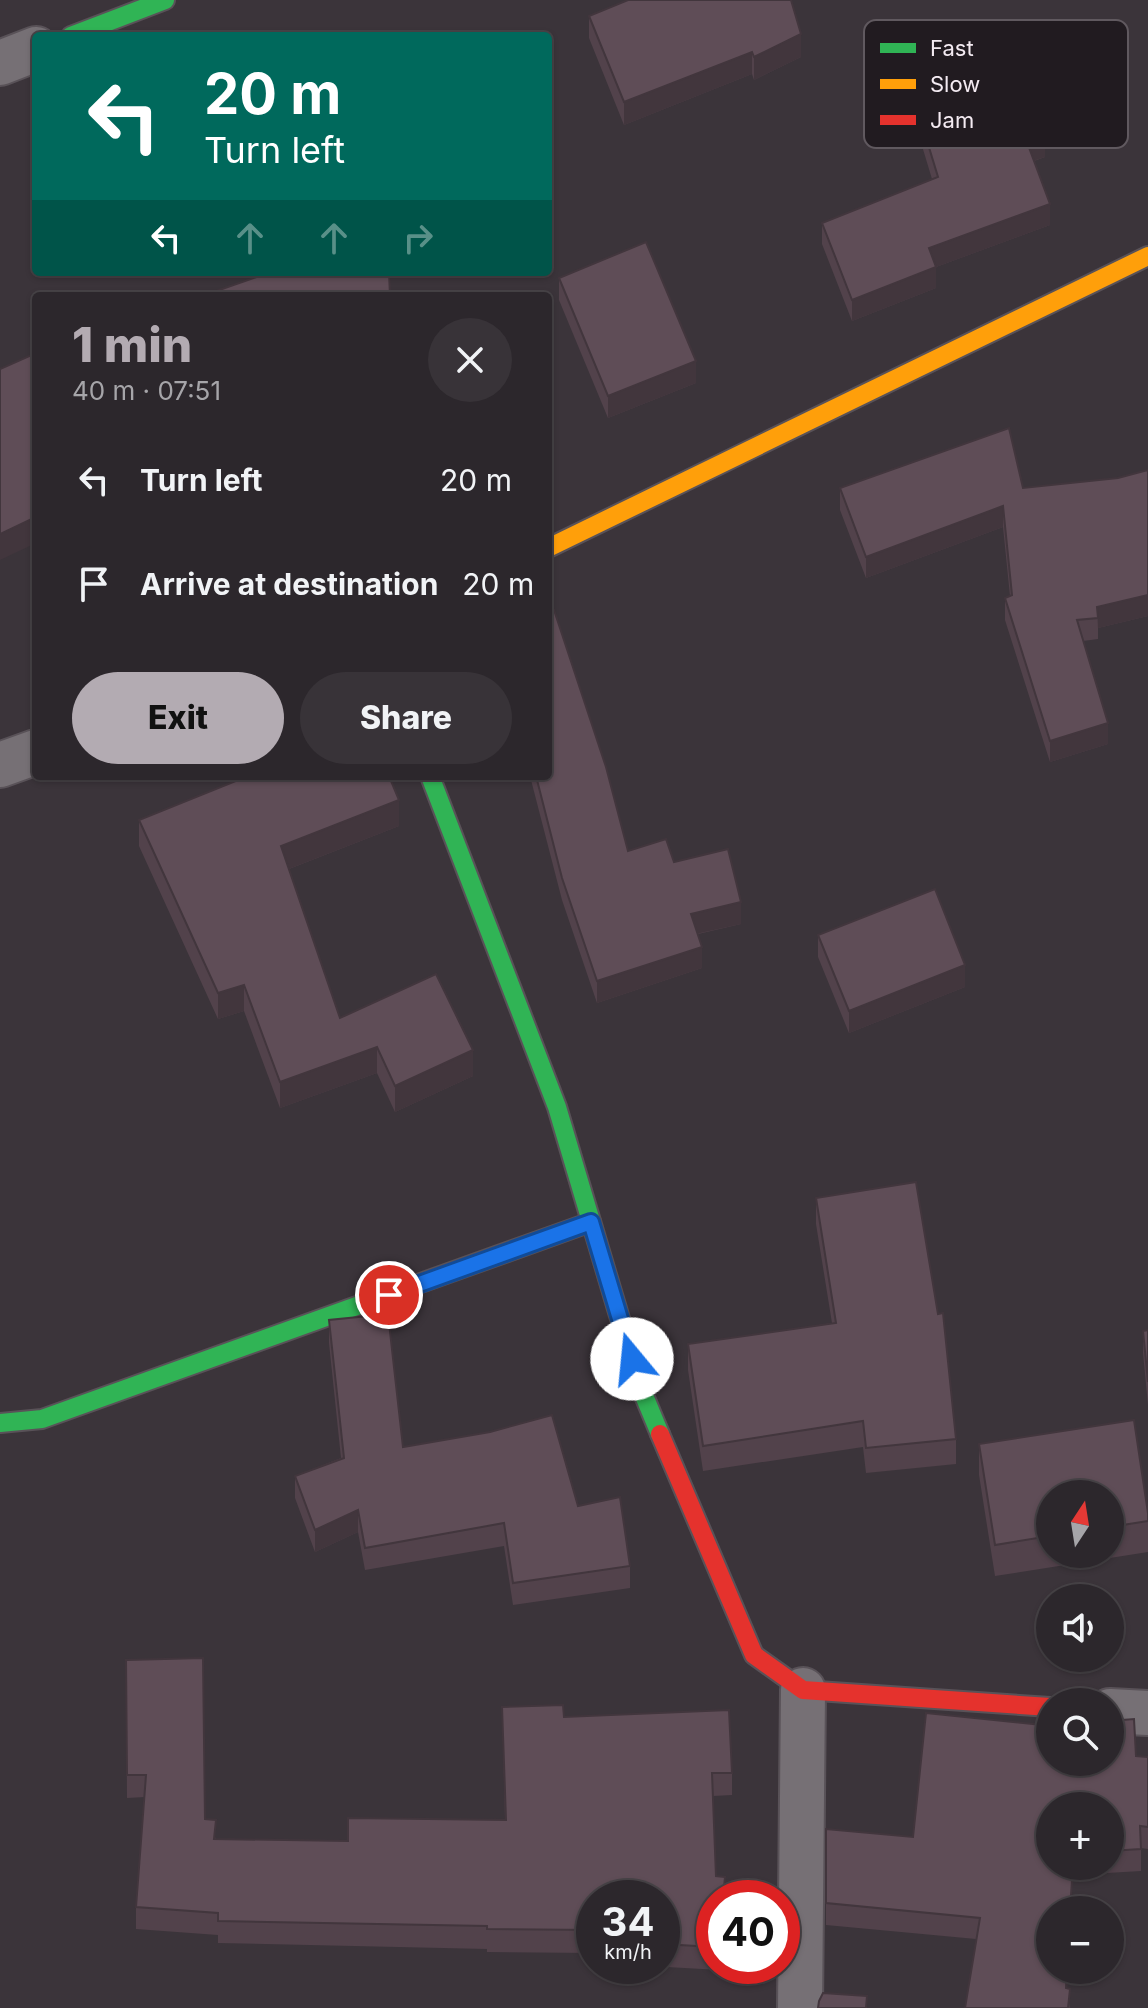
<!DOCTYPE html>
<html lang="en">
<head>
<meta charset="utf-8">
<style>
	:root { --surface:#2c272c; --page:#383338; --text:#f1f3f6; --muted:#a6a5a9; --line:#484448; --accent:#b3abb2 }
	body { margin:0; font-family:Inter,sans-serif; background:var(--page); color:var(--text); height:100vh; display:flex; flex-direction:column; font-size:30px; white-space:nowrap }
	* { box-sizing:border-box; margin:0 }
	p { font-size:26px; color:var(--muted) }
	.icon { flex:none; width:44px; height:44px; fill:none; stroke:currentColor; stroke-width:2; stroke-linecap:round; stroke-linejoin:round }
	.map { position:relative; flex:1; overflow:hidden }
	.panel { position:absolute; left:32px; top:292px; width:520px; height:488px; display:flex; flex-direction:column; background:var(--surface); border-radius:8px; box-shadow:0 2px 6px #0004,0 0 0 2px var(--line) }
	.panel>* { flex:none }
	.hud { position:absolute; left:32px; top:32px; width:520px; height:244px; border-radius:8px; box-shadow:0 2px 6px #0004,0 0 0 2px var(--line); background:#00695c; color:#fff; overflow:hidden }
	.needle { width:52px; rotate:12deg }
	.buttons { position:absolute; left:1036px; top:1480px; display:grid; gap:16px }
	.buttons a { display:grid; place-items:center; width:88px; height:88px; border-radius:50%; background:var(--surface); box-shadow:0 2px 6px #0004,0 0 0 2px var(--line); font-size:40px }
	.speed { position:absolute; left:576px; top:1880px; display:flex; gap:16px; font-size:40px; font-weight:700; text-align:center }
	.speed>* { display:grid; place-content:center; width:104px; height:104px; border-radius:50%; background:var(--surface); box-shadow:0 2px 6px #0004,0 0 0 2px var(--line); line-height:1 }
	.speed small { font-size:20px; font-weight:400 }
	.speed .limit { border:12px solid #d22; background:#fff; color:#111 }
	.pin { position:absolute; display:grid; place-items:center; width:68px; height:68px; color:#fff; margin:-34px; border:4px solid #fff; border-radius:50%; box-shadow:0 2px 8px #0007 }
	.me { position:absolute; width:88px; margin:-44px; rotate:343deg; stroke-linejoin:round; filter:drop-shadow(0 0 6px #0008) }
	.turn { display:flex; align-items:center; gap:28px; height:168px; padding:0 40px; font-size:36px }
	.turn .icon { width:104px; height:104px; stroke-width:2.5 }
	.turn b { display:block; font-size:56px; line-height:68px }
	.lanes { display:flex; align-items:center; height:76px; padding:0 40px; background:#0003; justify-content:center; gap:40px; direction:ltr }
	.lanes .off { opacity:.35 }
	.round { display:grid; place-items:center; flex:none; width:84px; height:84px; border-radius:42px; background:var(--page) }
	.head { display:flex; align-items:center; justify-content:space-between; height:136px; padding:0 40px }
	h1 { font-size:48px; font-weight:800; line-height:60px; color:var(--accent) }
	.cta { display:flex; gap:16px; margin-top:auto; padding:16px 40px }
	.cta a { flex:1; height:92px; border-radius:48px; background:var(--accent); color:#111; font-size:32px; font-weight:800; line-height:92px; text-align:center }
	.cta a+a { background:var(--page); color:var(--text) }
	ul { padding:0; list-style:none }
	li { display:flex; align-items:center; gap:24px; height:104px; padding:0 40px }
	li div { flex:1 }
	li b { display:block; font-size:30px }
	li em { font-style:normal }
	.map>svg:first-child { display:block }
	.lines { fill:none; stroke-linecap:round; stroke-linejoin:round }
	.street-casing { stroke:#595258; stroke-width:48 }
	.fast-casing { stroke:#595258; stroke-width:22 }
	.slow-casing { stroke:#595258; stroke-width:22 }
	.jam-casing { stroke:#595258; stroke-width:22 }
	.street { stroke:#767075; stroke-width:44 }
	.fast { stroke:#30b455; stroke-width:18 }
	.slow { stroke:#ff9f0a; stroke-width:18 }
	.jam { stroke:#e5322d; stroke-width:18 }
	.wall { fill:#52424b; fill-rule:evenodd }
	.shaded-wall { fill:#42363d }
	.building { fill:#5f4d57; stroke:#42363d; stroke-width:2 }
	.route-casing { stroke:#114b97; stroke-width:20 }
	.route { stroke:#1a73e8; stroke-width:14 }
	.key { fill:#211b20; stroke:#60595f; stroke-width:2 }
	.key-label { font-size:22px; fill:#f4ebf2 }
</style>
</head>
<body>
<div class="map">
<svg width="1148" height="2008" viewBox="0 0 1148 2008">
	<rect width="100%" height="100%" fill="#3b343a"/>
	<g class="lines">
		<defs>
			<g id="street">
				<path d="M 0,63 L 36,49"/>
				<path d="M 0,765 L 36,752"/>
				<path d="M 1110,1711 L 1148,1713"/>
				<path d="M 800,2008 L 803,1690"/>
			</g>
			<g id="fast">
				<path d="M 71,36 L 165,0"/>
				<path d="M 430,776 L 557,1107 L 640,1386 L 660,1434"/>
				<path d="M 0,1423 L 42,1419 L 404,1289"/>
			</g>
			<path id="slow" d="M 548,548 L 1148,256"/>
			<g id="jam">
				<path d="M 404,1289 L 591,1222"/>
				<path d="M 660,1434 L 754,1655 L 803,1690 L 1050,1707"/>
			</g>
		</defs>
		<use href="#street" class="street-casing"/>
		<use href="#fast" class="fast-casing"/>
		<use href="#slow" class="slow-casing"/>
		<use href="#jam" class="jam-casing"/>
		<use href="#street" class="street"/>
		<use href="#fast" class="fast"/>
		<use href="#slow" class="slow"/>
		<use href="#jam" class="jam"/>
	</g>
	<g class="wall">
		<path d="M 589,16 L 801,57 L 754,80 L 752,74 L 624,125 L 589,38 Z"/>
		<path d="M 903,62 L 1045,157 L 1034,161 L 1050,225 L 936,267 L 936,288 L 852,321 L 822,244 L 822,223 L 932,179 L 903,83 Z"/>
		<path d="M 559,278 L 696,383 L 608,418 L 559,300 Z"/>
		<path d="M 1148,470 L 1148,616 L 1098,628 L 1098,639 L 1083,641 L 1108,744 L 1050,762 L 1005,620 L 1005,598 L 1010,596 L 1003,527 L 866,578 L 840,510 L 840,488 L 1023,488 L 1118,478 Z"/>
		<path d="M 238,776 L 389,776 L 399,826 L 289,869 L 340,1018 L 473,1076 L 395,1112 L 377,1073 L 280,1108 L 244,1011 L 218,1019 L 139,846 L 139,820 L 240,780 Z"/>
		<path d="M 530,776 L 548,776 L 628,851 L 674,862 L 741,924 L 698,934 L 702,968 L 597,1003 L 562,900 Z"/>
		<path d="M 818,935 L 965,987 L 849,1033 L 818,957 Z"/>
		<path d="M 816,1198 L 956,1439 L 956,1464 L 866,1473 L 863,1447 L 703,1471 L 688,1370 L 688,1344 L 832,1323 L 816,1224 Z"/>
		<path d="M 329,1320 L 403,1447 L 578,1506 L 630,1566 L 630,1588 L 513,1605 L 504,1546 L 365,1570 L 358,1532 L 315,1552 L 295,1498 L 295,1476 L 341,1458 L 329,1343 Z"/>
		<path d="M 1148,1330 L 1148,1405 L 1143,1353 L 1143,1331 Z"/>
		<path d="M 1134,1420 L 1148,1513 L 1148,1552 L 995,1576 L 979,1475 L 979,1444 ZM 1050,1494 L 1110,1494 L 1110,1554 L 1050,1554 Z"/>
		<path d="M 126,1660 L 216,1839 L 348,1841 L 505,1820 L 502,1707 L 564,1717 L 732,1773 L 732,1795 L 713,1796 L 716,1876 L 725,1898 L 714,1898 L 714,1966 L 720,1966 L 720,1970 L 649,1966 L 662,1966 L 662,1898 L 594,1898 L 594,1953 L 487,1952 L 487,1949 L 218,1943 L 218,1935 L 136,1929 L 136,1907 L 145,1797 L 127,1798 Z"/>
		<path d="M 1136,1756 L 1148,1757 L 1148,1849 L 1141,1848 L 1141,1871 L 1073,1875 L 1050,1970 L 1068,1970 L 1067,1989 L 1070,2008 L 976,1939 L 826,1925 L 826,1829 L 913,1837 ZM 1110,1806 L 1110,1866 L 1050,1866 Z"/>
	</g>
	<g class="shaded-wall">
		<path d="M 801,34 L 801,57 L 754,80 L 754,57 Z"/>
		<path d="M 752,52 L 752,74 L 624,125 L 624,102 Z"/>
		<path d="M 1045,136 L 1045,157 L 1027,163 L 1027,142 Z"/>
		<path d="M 1050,204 L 1050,225 L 936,267 L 936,288 L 852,321 L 852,300 L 929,248 Z"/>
		<path d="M 696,361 L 696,383 L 608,418 L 608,396 Z"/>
		<path d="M 1003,506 L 1003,527 L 866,578 L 866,557 Z"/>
		<path d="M 36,517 L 36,543 L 0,560 L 0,534 Z"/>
		<path d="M 1148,595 L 1148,616 L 1098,628 L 1097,607 Z"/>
		<path d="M 1108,723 L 1108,744 L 1050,762 L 1050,741 Z"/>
		<path d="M 399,800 L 399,826 L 281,872 L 281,846 Z"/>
		<path d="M 741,902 L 741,924 L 691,935 L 691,914 Z"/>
		<path d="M 702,947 L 702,968 L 597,1003 L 597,981 Z"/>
		<path d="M 965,965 L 965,987 L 849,1033 L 849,1011 Z"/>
		<path d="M 244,985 L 244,1011 L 218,1019 L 218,993 Z"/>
		<path d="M 377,1047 L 377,1073 L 280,1108 L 280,1082 Z"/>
		<path d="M 473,1050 L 473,1076 L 395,1112 L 395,1086 Z"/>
		<path d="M 358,1510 L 358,1532 L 315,1552 L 315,1530 Z"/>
	</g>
	<g class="building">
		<path d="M 628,0 L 791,0 L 801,34 L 754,57 L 752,52 L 624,102 L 589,16 Z"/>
		<path d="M 1013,28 L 1045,136 L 1027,142 L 1050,204 L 929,248 L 936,267 L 852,300 L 822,223 L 938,177 L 903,62 Z"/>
		<path d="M 646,242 L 696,361 L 608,396 L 559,278 Z"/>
		<path d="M 271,272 L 389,272 L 390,296 L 202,296 Z"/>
		<path d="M 36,353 L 36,517 L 0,534 L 0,369 Z"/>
		<path d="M 1009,428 L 1023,488 L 1118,478 L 1148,470 L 1148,595 L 1097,607 L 1098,618 L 1077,620 L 1108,723 L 1050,741 L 1005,598 L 1012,595 L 1003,506 L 866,557 L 840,488 Z"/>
		<path d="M 554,610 L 606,767 L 628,851 L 666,839 L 674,862 L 728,849 L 741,902 L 691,914 L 702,947 L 597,981 L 562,878 L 536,776 L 548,776 L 548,611 Z"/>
		<path d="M 248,776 L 389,776 L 399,800 L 281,846 L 340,1018 L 436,974 L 473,1050 L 395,1086 L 377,1047 L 280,1082 L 244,985 L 218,993 L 139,820 Z"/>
		<path d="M 935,889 L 965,965 L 849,1011 L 818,935 Z"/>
		<path d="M 916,1182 L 938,1314 L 943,1313 L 956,1439 L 866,1448 L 863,1421 L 703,1446 L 688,1344 L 836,1323 L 816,1198 Z"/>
		<path d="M 388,1314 L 403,1447 L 490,1432 L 552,1415 L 578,1506 L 620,1497 L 630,1566 L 513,1583 L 504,1523 L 365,1548 L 358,1510 L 315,1530 L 295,1476 L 344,1458 L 329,1320 Z"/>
		<path d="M 1148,1330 L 1148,1382 L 1143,1331 Z"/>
		<path d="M 1134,1420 L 1148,1513 L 1148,1521 L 1110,1527 L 1110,1494 L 1050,1494 L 1050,1536 L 995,1545 L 979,1444 Z"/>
		<path d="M 203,1658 L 205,1819 L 216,1820 L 214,1839 L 348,1841 L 348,1818 L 506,1820 L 502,1707 L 563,1705 L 564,1717 L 729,1710 L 732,1773 L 712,1773 L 716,1876 L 725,1877 L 723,1898 L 714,1898 L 714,1947 L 662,1944 L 662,1898 L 594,1898 L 594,1930 L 487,1929 L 487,1926 L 218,1921 L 218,1913 L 136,1907 L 146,1775 L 127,1775 L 126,1660 Z"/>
		<path d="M 926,1713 L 1042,1725 L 1050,1725 L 1050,1762 L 1110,1762 L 1110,1721 L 1134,1719 L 1136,1756 L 1148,1757 L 1148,1827 L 1140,1826 L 1141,1849 L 1110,1851 L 1110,1806 L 1050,1806 L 1050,1866 L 1073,1866 L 1070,1910 L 1050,1910 L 1050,1970 L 1067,1970 L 1066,1988 L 1070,1989 L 1068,2008 L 965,2008 L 980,1918 L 826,1903 L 826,1829 L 913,1837 Z"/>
		<path d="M 823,1993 L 867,1996 L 866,2008 L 818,2008 L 819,2001 Z"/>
	</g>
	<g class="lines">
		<defs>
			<path id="route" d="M 389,1295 L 591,1222 L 632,1359"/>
		</defs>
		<use href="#route" class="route-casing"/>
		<use href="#route" class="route"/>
	</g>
	<rect x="864" y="20" width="264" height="128" rx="12" class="key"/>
	<rect x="880" y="43" width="36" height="10" fill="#30b455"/>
	<rect x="880" y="79" width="36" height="10" fill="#ff9f0a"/>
	<rect x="880" y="115" width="36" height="10" fill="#e5322d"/>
	<g class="key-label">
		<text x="930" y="56">Fast</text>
		<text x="930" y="92">Slow</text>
		<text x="930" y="128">Jam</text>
	</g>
</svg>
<div class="buttons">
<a><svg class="needle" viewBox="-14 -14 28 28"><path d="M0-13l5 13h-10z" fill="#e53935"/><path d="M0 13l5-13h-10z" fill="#a6a5a9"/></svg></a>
<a><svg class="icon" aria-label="sound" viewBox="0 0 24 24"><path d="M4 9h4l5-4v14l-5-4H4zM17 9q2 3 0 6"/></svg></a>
<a><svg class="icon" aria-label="search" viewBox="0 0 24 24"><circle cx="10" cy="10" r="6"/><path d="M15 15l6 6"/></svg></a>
<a>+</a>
<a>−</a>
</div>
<div class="speed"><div>34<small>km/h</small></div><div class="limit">40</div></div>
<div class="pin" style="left:389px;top:1295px;background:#d93025"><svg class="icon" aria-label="arrive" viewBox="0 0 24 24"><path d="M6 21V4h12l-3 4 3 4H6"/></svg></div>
<svg class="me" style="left:632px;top:1359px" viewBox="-20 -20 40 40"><circle r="19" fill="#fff"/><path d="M0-13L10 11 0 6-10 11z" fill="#1a73e8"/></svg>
<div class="hud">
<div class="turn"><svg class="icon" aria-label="left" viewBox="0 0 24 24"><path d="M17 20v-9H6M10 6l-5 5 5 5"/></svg><div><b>20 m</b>Turn left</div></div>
<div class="lanes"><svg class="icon" aria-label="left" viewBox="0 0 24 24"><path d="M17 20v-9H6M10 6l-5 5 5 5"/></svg><svg class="icon off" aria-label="ahead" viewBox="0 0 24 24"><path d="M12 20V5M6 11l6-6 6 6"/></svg><svg class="icon off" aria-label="ahead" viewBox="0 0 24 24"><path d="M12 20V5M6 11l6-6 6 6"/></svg><svg class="icon off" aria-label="right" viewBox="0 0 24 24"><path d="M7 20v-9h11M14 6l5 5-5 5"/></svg></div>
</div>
<section class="panel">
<div class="head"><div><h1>1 min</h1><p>40 m · 07:51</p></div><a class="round"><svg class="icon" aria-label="close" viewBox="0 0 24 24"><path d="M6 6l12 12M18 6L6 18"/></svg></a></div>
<ul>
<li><svg class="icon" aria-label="left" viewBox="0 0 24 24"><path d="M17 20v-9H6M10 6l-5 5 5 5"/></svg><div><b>Turn left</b></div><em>20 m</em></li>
<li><svg class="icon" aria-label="arrive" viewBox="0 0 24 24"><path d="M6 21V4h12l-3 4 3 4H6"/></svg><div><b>Arrive at destination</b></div><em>20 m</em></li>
</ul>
<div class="cta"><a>Exit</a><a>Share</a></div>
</section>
</div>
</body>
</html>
